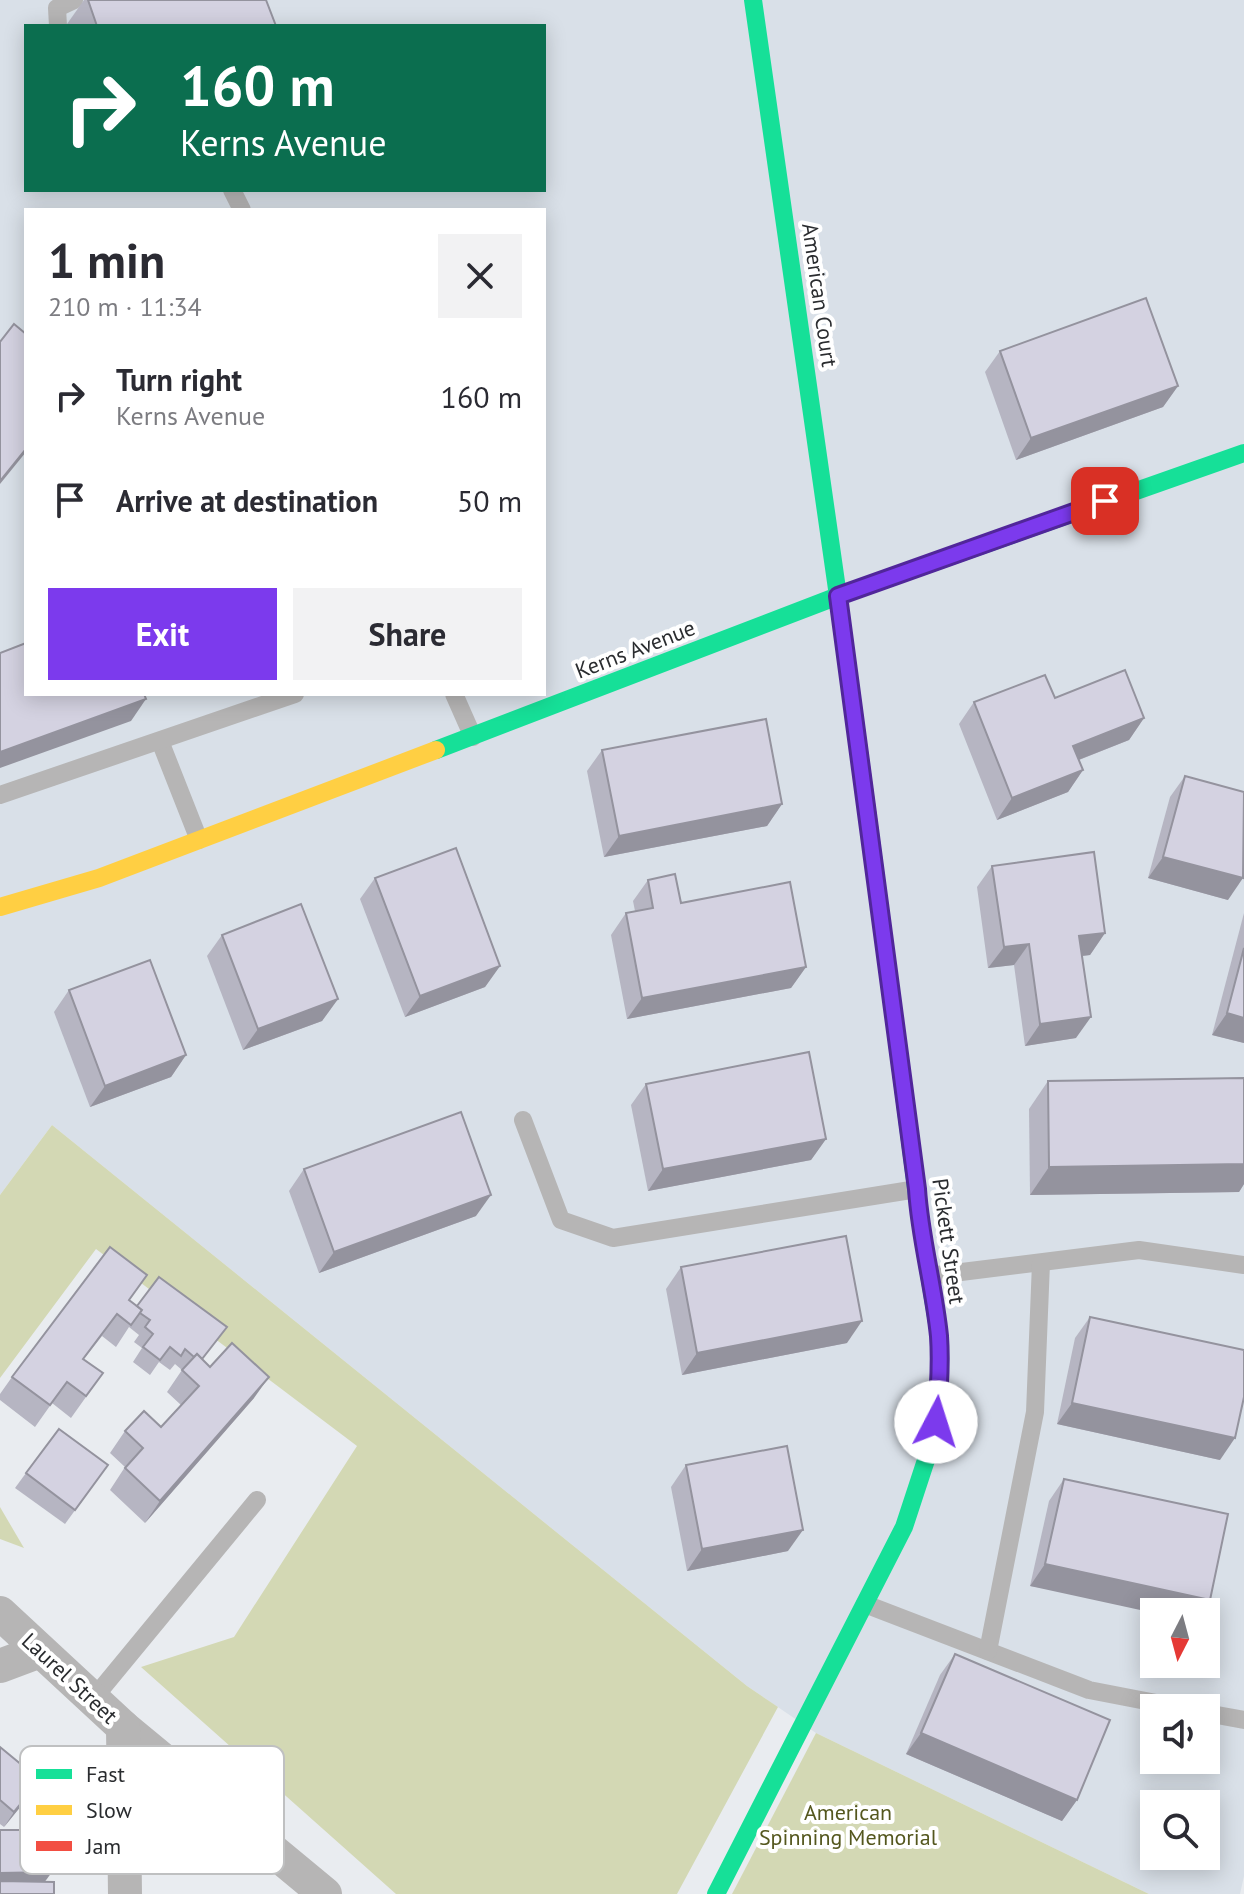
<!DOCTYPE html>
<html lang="en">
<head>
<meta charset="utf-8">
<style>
	:root { --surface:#fff; --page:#f2f2f3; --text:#2b2b33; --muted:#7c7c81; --accent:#7c3aed }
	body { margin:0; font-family:"PT Sans",sans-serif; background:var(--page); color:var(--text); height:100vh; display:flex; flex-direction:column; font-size:30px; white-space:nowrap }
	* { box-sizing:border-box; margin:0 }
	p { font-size:26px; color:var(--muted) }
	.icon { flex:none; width:44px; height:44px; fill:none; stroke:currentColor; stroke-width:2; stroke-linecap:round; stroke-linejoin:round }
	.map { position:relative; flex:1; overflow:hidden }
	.details { position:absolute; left:24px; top:208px; width:522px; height:488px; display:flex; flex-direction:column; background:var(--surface); border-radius:0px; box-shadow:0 4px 20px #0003 }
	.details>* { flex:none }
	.banner { position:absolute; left:24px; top:24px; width:522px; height:168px; border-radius:0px; box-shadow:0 4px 20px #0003; background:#0b6e4f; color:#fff; overflow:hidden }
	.needle { width:52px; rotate:186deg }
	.buttons { position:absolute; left:1140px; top:1598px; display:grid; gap:16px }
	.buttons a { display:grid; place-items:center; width:80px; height:80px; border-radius:0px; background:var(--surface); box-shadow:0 4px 20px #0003; font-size:40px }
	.pin { position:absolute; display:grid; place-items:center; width:68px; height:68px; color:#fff; margin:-34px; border-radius:16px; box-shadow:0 4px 12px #0006 }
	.me { position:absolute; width:88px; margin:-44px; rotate:5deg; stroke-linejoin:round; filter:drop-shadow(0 0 6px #0008) }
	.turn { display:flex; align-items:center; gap:28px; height:168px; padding:0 24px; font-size:36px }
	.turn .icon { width:104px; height:104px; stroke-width:2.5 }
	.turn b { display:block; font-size:56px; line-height:68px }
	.round { display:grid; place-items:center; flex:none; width:84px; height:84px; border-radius:0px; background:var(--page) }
	.headline { display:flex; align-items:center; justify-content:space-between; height:136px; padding:0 24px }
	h1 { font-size:48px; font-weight:600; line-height:60px }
	.button { display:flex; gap:16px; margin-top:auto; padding:16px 24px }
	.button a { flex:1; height:92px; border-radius:0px; background:var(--accent); color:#fff; font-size:32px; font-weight:600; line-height:92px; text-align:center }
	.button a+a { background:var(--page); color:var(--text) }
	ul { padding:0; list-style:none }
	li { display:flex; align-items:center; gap:24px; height:104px; padding:0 24px }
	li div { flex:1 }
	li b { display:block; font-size:30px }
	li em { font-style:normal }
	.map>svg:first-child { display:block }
	.built { fill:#d9e0e8; fill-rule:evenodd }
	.green { fill:#d3d8b4 }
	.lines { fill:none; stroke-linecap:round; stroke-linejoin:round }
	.lane { stroke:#b6b5b5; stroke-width:18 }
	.street { stroke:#b6b5b5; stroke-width:34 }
	.fast { stroke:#16e098; stroke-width:18 }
	.slow { stroke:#ffcf43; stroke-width:18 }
	.jam { stroke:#f24e42; stroke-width:18 }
	.wall { fill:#b6b5c2 }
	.shaded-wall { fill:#94939e }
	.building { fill:#d4d2e1; stroke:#94939e; stroke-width:2 }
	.route-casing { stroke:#51269a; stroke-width:20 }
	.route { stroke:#7c3aed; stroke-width:14 }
	.labels { text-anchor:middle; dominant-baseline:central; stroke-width:8; stroke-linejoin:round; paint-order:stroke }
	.street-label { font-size:22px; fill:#2a2c2f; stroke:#fff }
	.park-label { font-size:22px; fill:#54571e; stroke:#fff }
	.key { fill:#fff; stroke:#bfc0c1; stroke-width:2 }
	.key-label { font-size:22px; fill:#2a2c2f }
</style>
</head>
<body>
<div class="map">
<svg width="1244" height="1894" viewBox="0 0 1244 1894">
	<rect width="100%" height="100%" fill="#e9ecf0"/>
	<path class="built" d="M 0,0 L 1244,0 L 1244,1876 L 1240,1894 L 1149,1894 L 816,1733 L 747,1686 L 52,1125 L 0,1195 ZM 26,26 L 544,26 L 544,190 L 26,190 ZM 26,210 L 544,210 L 544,694 L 26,694 ZM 1154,1612 L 1206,1612 L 1206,1664 L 1154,1664 ZM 1154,1708 L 1206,1708 L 1206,1760 L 1154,1760 ZM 1154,1804 L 1206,1804 L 1206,1856 L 1154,1856 Z"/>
	<g class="green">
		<path d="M 52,1125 L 747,1686 L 778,1707 L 677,1894 L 396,1894 L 141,1667 L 234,1637 L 357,1446 L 96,1249 L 0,1378 L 0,1195 Z"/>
		<path d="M 0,1507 L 24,1548 L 0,1539 Z"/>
		<path d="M 816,1733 L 1149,1894 L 732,1894 Z"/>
	</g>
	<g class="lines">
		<g class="lane">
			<path d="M 58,26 L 57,8 L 74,0"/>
			<path d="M 232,190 L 242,210"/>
			<path d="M 454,694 L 473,737"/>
			<path d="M 160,741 L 199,840"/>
			<path d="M 0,795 L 295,694"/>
			<path d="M 523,1120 L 561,1220 L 613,1238 L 917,1189"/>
			<path d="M 929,1276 L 1139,1250 L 1244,1265"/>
			<path d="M 865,1604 L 1089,1690 L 1182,1708"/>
			<path d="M 988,1651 L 1035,1412 L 1041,1263"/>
			<path d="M 93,1699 L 257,1500"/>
			<path d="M 1206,1713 L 1244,1720"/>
		</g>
		<g class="street">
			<path d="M 0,1613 L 123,1727 L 325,1894"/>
			<path d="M 0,1666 L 40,1651"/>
			<path d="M 123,1727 L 125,1894"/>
		</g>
		<g class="fast">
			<path d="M 753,0 L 840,610"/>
			<path d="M 436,750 L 838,596 L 1244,453"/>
			<path d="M 716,1894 L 904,1527 L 927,1457 L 937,1410 L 940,1361 L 939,1335 L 921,1226 L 870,833"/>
		</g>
		<path class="slow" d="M 0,907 L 99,878 L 436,750"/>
		<path class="jam" d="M 840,610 L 870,833"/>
	</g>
	<g class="wall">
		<path d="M 84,0 L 266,0 L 276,26 L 68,26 L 67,24 Z"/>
		<path d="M 1000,351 L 1178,386 L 1163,407 L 1016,460 L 985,372 Z"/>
		<path d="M 1055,698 L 1144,718 L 1129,740 L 1079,760 L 1083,770 L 1068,792 L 997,820 L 959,724 L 974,702 Z"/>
		<path d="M 602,750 L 782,804 L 767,826 L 604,857 L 587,771 Z"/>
		<path d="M 1185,776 L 1228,900 L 1148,878 L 1170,797 Z"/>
		<path d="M 992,866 L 1105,933 L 1090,955 L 1082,956 L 1076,1038 L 1025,1046 L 1014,965 L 988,968 L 977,887 Z"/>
		<path d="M 375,878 L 500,966 L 485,987 L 405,1017 L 360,899 Z"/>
		<path d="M 648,880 L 681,903 L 806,967 L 791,988 L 627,1019 L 611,935 L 626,913 L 635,911 L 633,901 Z"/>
		<path d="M 1244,913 L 1244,1043 L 1212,1035 Z"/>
		<path d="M 222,935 L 338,999 L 322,1021 L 243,1050 L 207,956 Z"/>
		<path d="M 69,990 L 186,1055 L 171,1077 L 90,1107 L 54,1012 Z"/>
		<path d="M 1244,1078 L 1244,1184 L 1239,1192 L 1030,1195 L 1029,1109 L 1048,1081 Z"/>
		<path d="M 646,1084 L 826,1139 L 811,1160 L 648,1191 L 631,1105 Z"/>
		<path d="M 304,1169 L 476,1216 L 319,1273 L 289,1191 Z"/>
		<path d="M 681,1267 L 847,1343 L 682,1375 L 666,1289 Z"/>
		<path d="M 129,1300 L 210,1367 L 254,1398 L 145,1523 L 110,1490 L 125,1467 L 110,1453 L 125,1431 L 161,1427 L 181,1405 L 167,1392 L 182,1370 L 175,1364 L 170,1370 L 159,1362 L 150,1375 L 133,1362 L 142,1348 L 134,1342 L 139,1335 L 129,1327 L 116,1347 L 102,1336 L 84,1359 L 103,1373 L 71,1418 L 52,1403 L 35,1427 L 0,1400 L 0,1394 L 12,1377 Z"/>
		<path d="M 1090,1317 L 1220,1460 L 1057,1424 L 1075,1338 Z"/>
		<path d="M 108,1465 L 65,1524 L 15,1488 L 26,1473 Z"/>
		<path d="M 686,1465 L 788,1551 L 687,1571 L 671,1487 Z"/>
		<path d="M 1064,1479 L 1201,1612 L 1030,1586 L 1049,1501 Z"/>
		<path d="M 955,1654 L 1077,1800 L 1062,1821 L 906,1754 L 940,1675 Z"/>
		<path d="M 0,1747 L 30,1795 L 4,1827 L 0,1824 Z"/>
	</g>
	<g class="shaded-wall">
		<path d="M 1178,386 L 1163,407 L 1016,460 L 1031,438 Z"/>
		<path d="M 26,449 L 26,452 L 0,484 L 0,481 Z"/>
		<path d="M 146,699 L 131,721 L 0,768 L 0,752 Z"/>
		<path d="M 1144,718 L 1129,740 L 1058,768 L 1073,746 Z"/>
		<path d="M 1083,770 L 1068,792 L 997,820 L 1012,798 Z"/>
		<path d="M 782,804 L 767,826 L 604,857 L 619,836 Z"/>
		<path d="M 1163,857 L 1243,878 L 1228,900 L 1148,878 Z"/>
		<path d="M 1105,933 L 1090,955 L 1064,958 L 1079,936 Z"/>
		<path d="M 1029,944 L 1014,965 L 988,968 L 1004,947 Z"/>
		<path d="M 500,966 L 485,987 L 405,1017 L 420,996 Z"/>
		<path d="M 806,967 L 791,988 L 627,1019 L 642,998 Z"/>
		<path d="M 338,999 L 322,1021 L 243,1050 L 258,1029 Z"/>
		<path d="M 1227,1013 L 1244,1018 L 1244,1043 L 1212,1035 Z"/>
		<path d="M 1091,1017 L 1076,1038 L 1025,1046 L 1040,1024 Z"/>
		<path d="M 186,1055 L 171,1077 L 90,1107 L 105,1086 Z"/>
		<path d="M 826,1139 L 811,1160 L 648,1191 L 663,1169 Z"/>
		<path d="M 1244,1164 L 1244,1184 L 1239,1192 L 1030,1195 L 1049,1167 Z"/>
		<path d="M 491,1195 L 476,1216 L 319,1273 L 334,1252 Z"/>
		<path d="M 862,1321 L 847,1343 L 682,1375 L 697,1353 Z"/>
		<path d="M 269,1377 L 254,1398 L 145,1523 L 160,1501 Z"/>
		<path d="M 1072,1403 L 1235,1438 L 1220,1460 L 1057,1424 Z"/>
		<path d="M 803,1530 L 788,1551 L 687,1571 L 702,1549 Z"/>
		<path d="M 1045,1564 L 1210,1600 L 1201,1612 L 1154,1613 L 1030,1586 Z"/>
		<path d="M 921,1733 L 1077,1800 L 1062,1821 L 906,1754 Z"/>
		<path d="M 40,1780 L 30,1795 L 4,1827 L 14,1812 Z"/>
		<path d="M 52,1872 L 41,1887 L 0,1887 L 0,1873 Z"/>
	</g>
	<g class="building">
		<path d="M 88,0 L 266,0 L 276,26 L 97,26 Z"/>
		<path d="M 1146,298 L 1178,386 L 1031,438 L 1000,351 Z"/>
		<path d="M 14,324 L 26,334 L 26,449 L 0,481 L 0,342 Z"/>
		<path d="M 26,643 L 26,694 L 144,694 L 146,699 L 0,752 L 0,653 Z"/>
		<path d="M 1125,670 L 1144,718 L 1073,746 L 1083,770 L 1012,798 L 974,702 L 1045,675 L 1055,698 Z"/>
		<path d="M 766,719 L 782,804 L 619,836 L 602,750 Z"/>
		<path d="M 1185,776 L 1244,792 L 1243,878 L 1163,857 Z"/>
		<path d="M 456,848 L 500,966 L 420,996 L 375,878 Z"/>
		<path d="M 1094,852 L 1105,933 L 1079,936 L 1091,1017 L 1040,1024 L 1029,944 L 1004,947 L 992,866 Z"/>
		<path d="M 675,874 L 681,903 L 790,882 L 806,967 L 642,998 L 626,913 L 653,908 L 648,880 Z"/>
		<path d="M 301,904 L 338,999 L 258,1029 L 222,935 Z"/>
		<path d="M 1244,948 L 1244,1018 L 1227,1013 Z"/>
		<path d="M 150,960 L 186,1055 L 105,1086 L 69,990 Z"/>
		<path d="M 809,1052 L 826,1139 L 663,1169 L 646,1084 Z"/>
		<path d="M 1244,1078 L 1244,1164 L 1049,1167 L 1048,1081 Z"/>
		<path d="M 461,1112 L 491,1195 L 334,1252 L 304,1169 Z"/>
		<path d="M 846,1236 L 862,1321 L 697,1353 L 681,1267 Z"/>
		<path d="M 110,1247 L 147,1275 L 129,1300 L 142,1310 L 131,1325 L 117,1314 L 83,1359 L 103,1373 L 86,1396 L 67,1382 L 50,1405 L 12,1377 Z"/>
		<path d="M 159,1277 L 227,1327 L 202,1359 L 197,1354 L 194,1357 L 185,1349 L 181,1356 L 170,1347 L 160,1360 L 143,1347 L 153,1334 L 145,1327 L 150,1320 L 140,1313 L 142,1310 L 137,1306 Z"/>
		<path d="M 1090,1317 L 1244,1350 L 1244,1397 L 1235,1438 L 1072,1403 Z"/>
		<path d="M 232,1343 L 269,1377 L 160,1501 L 125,1468 L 143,1448 L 125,1431 L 144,1411 L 161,1427 L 199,1386 L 182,1370 L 197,1354 L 210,1367 Z"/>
		<path d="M 59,1429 L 108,1465 L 75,1510 L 26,1473 Z"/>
		<path d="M 787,1446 L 803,1530 L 702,1549 L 686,1465 Z"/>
		<path d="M 1064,1479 L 1228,1514 L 1210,1600 L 1045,1564 Z"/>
		<path d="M 955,1654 L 1110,1720 L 1077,1800 L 921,1733 Z"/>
		<path d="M 0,1747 L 40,1780 L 14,1812 L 0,1800 Z"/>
		<path d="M 0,1830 L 51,1830 L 52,1872 L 0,1873 Z"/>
		<path d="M 0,1881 L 54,1882 L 54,1894 L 0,1894 Z"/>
	</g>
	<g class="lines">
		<defs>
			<path id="route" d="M 936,1422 C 939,1393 941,1365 939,1336 C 934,1286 920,1238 917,1189 L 838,596 L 1105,501"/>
		</defs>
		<use href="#route" class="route-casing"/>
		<use href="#route" class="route"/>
	</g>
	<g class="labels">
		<g class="street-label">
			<text transform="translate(820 295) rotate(82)">American Court</text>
			<text transform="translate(635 649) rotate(-21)">Kerns Avenue</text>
			<text transform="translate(949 1241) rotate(82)">Pickett Street</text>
			<text transform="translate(70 1678) rotate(43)">Laurel Street</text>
		</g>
		<g class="park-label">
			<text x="848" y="1812">American<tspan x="848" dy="25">Spinning Memorial</tspan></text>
		</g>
	</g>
	<rect x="20" y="1746" width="264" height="128" rx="12" class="key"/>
	<rect x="36" y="1769" width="36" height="10" fill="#16e098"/>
	<rect x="36" y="1805" width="36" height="10" fill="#ffcf43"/>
	<rect x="36" y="1841" width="36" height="10" fill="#f24e42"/>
	<g class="key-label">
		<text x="86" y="1782">Fast</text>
		<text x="86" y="1818">Slow</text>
		<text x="86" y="1854">Jam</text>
	</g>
</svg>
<div class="buttons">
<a><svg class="needle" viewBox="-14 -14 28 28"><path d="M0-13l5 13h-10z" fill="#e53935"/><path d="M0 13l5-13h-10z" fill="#7c7c81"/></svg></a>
<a><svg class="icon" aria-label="sound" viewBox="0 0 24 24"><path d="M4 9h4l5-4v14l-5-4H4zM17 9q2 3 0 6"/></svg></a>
<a><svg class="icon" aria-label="search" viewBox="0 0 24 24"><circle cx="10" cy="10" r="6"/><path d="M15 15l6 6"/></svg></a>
</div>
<div class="pin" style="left:1105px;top:501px;background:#d93025"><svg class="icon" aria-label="arrive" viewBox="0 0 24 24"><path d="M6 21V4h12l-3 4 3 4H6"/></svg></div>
<svg class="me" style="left:936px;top:1422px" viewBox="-20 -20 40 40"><circle r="19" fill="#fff"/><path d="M0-13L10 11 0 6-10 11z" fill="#7c3aed"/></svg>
<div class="banner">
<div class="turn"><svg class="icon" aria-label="right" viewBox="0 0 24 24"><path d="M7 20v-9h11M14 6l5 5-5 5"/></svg><div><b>160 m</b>Kerns Avenue</div></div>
</div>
<section class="details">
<div class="headline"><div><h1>1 min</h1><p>210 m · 11:34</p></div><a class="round"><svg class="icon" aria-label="close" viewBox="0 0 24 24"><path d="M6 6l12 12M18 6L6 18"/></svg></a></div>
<ul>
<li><svg class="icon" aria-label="right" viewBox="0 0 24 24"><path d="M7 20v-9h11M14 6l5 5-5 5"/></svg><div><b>Turn right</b><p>Kerns Avenue</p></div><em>160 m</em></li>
<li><svg class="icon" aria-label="arrive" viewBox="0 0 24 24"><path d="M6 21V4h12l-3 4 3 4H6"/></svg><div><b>Arrive at destination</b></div><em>50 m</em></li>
</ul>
<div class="button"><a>Exit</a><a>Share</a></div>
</section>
</div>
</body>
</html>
